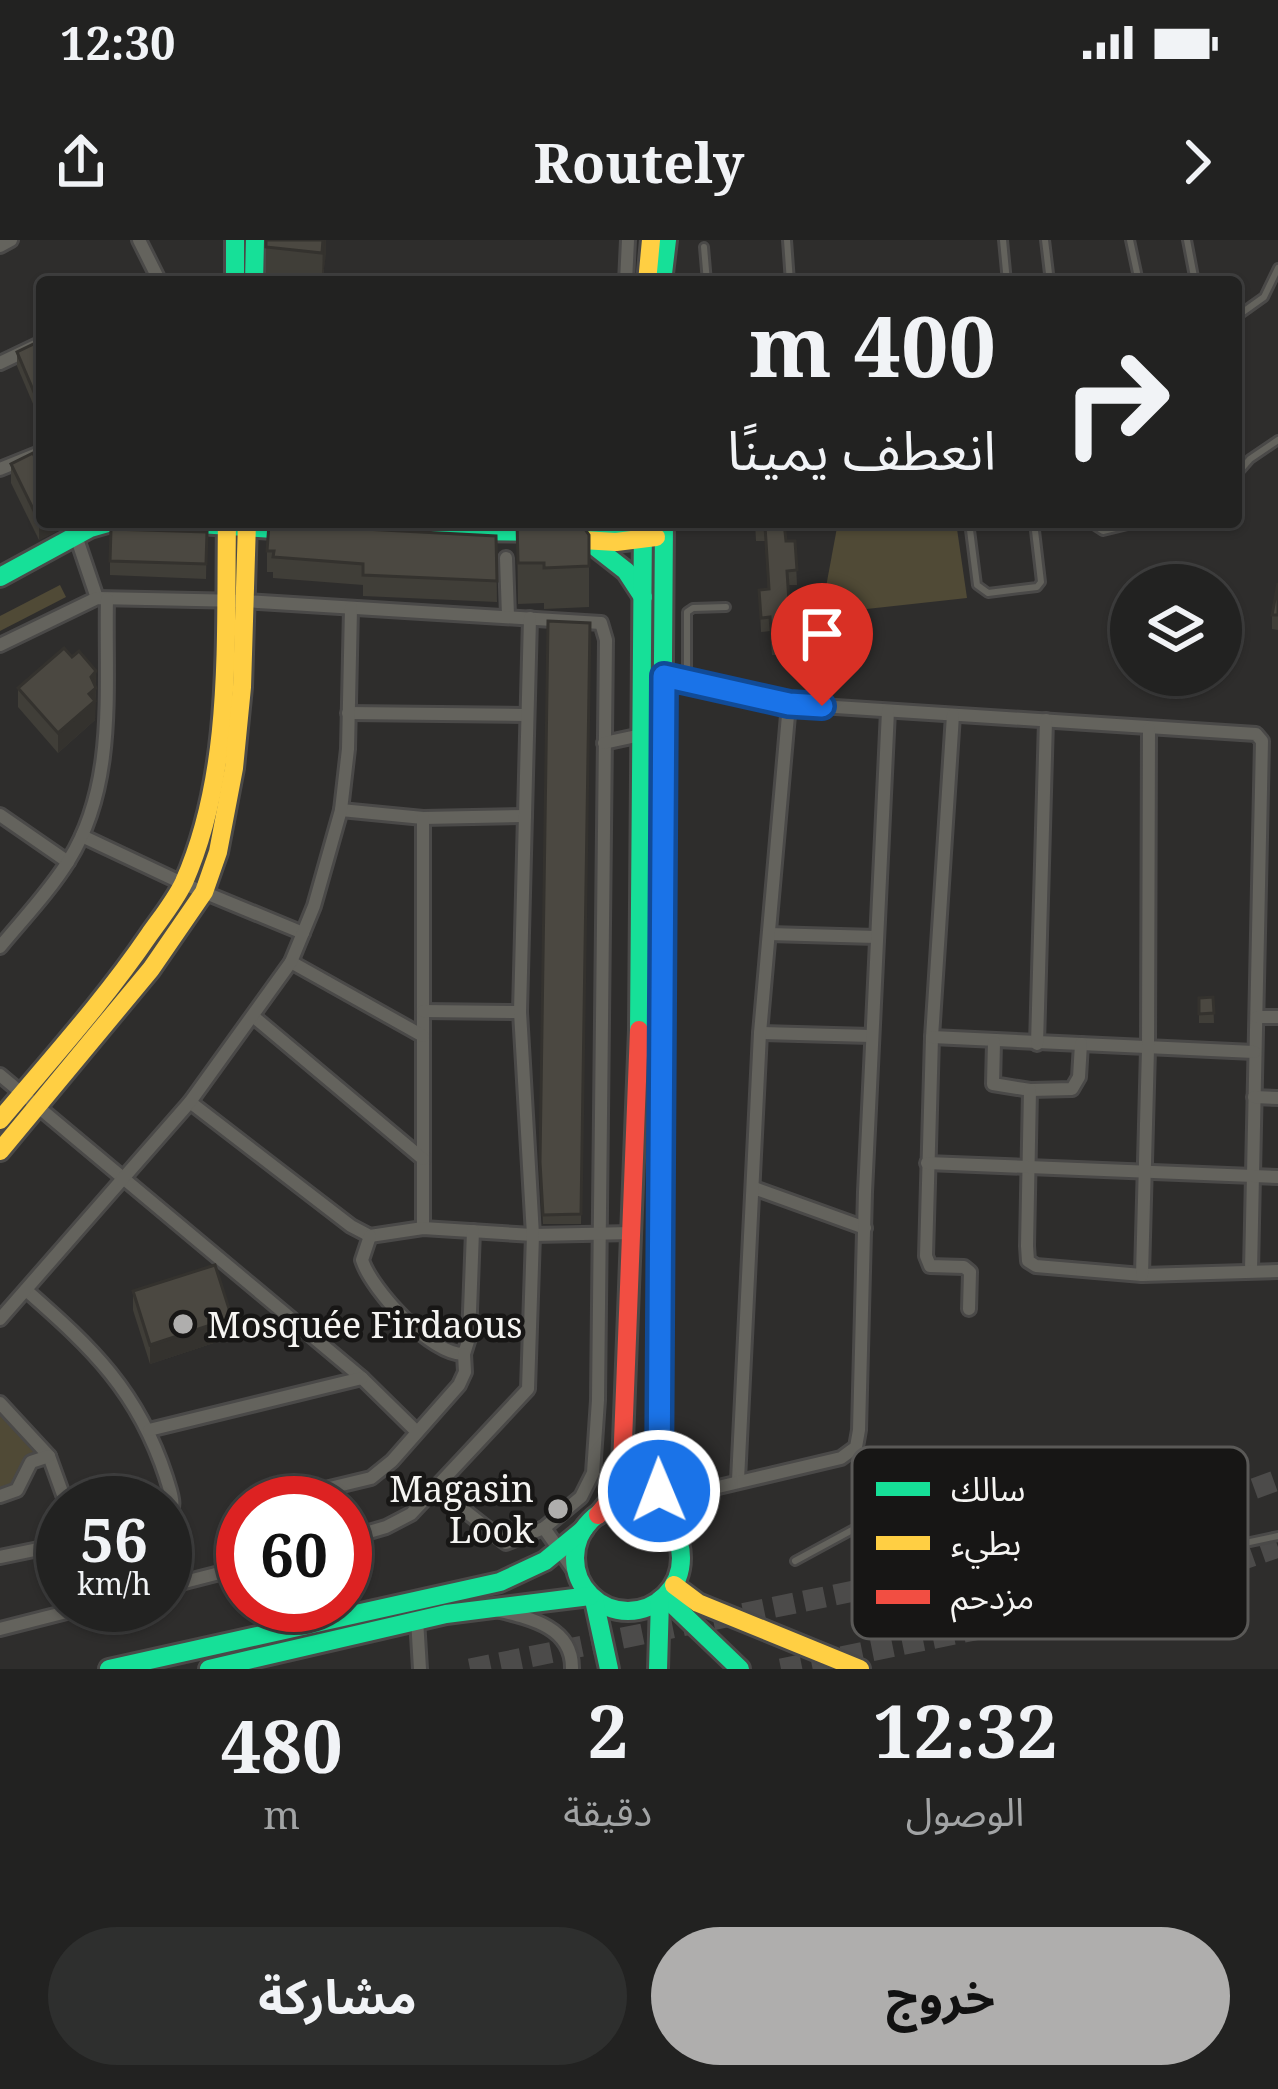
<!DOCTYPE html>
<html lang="ar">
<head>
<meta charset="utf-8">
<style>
	:root { --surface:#222221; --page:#2e2f2e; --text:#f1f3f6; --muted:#a2a4a5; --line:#3f3f3f; --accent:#afaead }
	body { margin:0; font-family:"Noto Serif","Noto Sans Arabic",serif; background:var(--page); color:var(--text); direction:rtl; height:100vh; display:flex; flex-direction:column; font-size:45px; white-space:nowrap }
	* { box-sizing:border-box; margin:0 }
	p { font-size:39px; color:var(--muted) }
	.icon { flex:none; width:66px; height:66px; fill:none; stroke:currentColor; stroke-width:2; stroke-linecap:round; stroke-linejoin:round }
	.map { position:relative; height:1429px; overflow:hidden; direction:ltr }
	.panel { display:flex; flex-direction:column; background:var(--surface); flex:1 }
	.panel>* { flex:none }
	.guide { position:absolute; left:36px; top:36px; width:1206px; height:252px; border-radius:12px; box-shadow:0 3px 9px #0004,0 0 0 3px var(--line); direction:rtl; background:#222221; color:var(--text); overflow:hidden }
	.controls { position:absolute; left:1110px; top:324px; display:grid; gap:24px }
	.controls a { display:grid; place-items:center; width:132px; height:132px; border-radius:50%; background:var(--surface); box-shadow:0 3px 9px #0004,0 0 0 3px var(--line); font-size:60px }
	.speed { position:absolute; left:36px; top:1236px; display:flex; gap:24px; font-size:60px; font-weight:700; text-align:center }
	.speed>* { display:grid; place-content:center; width:156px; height:156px; border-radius:50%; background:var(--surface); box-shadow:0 3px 9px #0004,0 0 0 3px var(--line); line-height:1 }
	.speed small { font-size:30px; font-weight:400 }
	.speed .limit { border:18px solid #d22; background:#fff; color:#111 }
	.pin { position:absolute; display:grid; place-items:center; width:102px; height:102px; color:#fff; margin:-123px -51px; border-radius:50% 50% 50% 0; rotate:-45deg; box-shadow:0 0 12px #0007 }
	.pin .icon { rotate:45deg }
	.me { position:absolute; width:132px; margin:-66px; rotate:359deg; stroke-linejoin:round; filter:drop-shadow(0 0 9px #0008) }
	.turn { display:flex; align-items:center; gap:42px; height:252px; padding:0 48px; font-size:54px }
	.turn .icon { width:156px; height:156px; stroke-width:2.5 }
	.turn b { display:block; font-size:84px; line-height:102px }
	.eta { display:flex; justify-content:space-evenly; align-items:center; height:204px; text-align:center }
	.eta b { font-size:72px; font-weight:700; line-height:84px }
	.action { display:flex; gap:24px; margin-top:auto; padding:24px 48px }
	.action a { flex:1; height:138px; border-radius:72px; background:var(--accent); color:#111; font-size:48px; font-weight:700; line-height:138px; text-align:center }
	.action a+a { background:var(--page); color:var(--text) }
	.status { display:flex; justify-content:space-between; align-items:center; height:84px; padding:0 60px; background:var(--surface); direction:ltr }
	.status svg { height:33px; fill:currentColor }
	header { display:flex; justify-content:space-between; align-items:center; height:156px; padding:0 48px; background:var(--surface); font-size:54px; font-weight:700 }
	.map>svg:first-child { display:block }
	.green { fill:#504a36 }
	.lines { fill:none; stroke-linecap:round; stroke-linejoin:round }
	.highway-tunnel { stroke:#4c4b4a; stroke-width:21; stroke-dasharray:21 10; stroke-linecap:butt }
	.lane-casing { stroke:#4a4948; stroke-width:12 }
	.street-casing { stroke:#4a4948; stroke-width:18 }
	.fast-casing { stroke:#4a4948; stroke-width:24 }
	.slow-casing { stroke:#4a4948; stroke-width:24 }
	.jam-casing { stroke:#4a4948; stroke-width:24 }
	.lane { stroke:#64635d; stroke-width:6 }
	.street { stroke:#64635d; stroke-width:12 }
	.fast { stroke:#16e098; stroke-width:18 }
	.slow { stroke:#ffcf43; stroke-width:18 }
	.jam { stroke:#f24e42; stroke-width:18 }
	.wall { fill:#403e38 }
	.shaded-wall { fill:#34322e }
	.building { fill:#4b4841; stroke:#34322e; stroke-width:3 }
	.route-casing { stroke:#114b97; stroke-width:30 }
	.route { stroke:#1a73e8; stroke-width:21 }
	.poi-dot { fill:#afaead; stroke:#171615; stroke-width:4.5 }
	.labels { text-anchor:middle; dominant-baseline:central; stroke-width:9; stroke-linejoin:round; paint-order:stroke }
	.poi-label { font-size:36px; fill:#f5f4f2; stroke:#171615; text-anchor:start }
	.key { fill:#171615; stroke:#5a5957; stroke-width:3 }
	.key-label { font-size:33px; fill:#f5f4f2 }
</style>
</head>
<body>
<div class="status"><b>12:30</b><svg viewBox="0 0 49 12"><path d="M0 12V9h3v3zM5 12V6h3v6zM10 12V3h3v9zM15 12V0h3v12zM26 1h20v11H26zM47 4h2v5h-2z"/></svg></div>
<header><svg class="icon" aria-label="forward" viewBox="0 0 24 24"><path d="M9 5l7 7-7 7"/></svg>Routely<svg class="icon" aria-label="share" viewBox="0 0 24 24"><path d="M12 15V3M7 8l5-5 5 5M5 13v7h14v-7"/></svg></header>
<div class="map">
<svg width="1278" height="1429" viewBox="0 0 1278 1429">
	<rect width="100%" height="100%" fill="#2e2d2c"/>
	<g class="green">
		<path d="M 838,282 L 956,282 L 967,358 L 821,374 Z"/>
		<path d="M 60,345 L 66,357 L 0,391 L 0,376 Z"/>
		<path d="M 0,1173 L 40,1218 L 21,1247 L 0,1252 Z"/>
	</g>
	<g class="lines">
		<g class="highway-tunnel">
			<path d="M 470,1429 L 1120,1297 L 1278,1240"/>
			<path d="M 781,1429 L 1134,1358 L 1278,1307"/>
		</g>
		<defs>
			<g id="lane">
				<path d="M 787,0 L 790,42"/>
				<path d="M 1003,0 L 1007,42"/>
				<path d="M 1045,0 L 1050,42"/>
				<path d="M 1130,0 L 1139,42"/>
				<path d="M 1187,0 L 1195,42"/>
				<path d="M 704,7 L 707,42"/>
				<path d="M 1236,77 L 1264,57 L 1278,28"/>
				<path d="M 1236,235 L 1250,219 L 1278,200"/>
				<path d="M 969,282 L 977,345 L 988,353 L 1037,347 L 1041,342 L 1034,282"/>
				<path d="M 1089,282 L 1103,291 L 1140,282"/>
				<path d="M 687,441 L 687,372 L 693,368 L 726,367"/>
				<path d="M 795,1321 L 865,1283 L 1001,1316 L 1030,1303 L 1066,1304 L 1112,1338 L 1147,1324 L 1278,1296"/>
			</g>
			<g id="street">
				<path d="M 139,0 L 160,42"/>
				<path d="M 0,6 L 11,0"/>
				<path d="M 626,42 L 628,0"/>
				<path d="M 0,123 L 42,103"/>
				<path d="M 0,229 L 42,212"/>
				<path d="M 76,296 L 97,358"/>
				<path d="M 506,318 L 508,376"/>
				<path d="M 0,405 L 97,358 L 244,361 L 601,383 L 606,400 L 598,1160 L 593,1233 L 581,1257 L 544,1288 L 579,1338"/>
				<path d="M 664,436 L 789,464 L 1256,494 L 1262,501 L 1251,1031"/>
				<path d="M 348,473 L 525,475"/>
				<path d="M 953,475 L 932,797 L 926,1016 L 930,1026 L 964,1027 L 970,1032 L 969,1069"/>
				<path d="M 604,503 L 641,495"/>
				<path d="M 341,570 L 423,578 L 525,576"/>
				<path d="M 0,575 L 68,622"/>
				<path d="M 423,578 L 423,988"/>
				<path d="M 82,596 L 184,644 L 303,693"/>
				<path d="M 769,694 L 876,697"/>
				<path d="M 0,707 C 23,679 50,651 69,620 C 117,543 105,447 107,359"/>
				<path d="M 291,722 L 423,796"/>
				<path d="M 423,771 L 520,772"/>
				<path d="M 254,777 L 423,919"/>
				<path d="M 1257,777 L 1278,777"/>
				<path d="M 760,793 L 871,796"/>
				<path d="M 932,797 L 1254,812"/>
				<path d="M 994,802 L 993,844 L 1030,850 L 1072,849 L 1079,837 L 1081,804"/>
				<path d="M 1037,804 L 1046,480"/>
				<path d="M 0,835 L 362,1138 L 417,1192"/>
				<path d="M 1030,850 L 1027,1006 L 1028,1021 L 1036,1026 L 1142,1035 L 1278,1031"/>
				<path d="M 1254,857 L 1278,858"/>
				<path d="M 190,862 L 351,986 L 370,996 L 423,988 L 533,995 L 632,993"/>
				<path d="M 927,923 L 1278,937"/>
				<path d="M 754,948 L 865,988"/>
				<path d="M 370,996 L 362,1020 C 372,1051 432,1115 464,1114 L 469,1098 L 473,991"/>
				<path d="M 1142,1035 L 1148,809 L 1149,489"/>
				<path d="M 26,1050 C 92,1108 138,1151 166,1237 C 171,1254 178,1267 165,1281"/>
				<path d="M 0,1079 L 190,862 L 291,722 L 314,666 L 341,570 L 348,509 L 351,368"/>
				<path d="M 0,1163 L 49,1216 L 66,1263"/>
				<path d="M 149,1190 L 362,1138"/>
				<path d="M 738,1240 L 760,793 L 789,464"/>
				<path d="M 437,1249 L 506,1303 L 544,1288"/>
				<path d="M 0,1256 L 17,1250 L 31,1222 L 49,1216"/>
				<path d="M 659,1261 L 841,1218 L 856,1207 L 859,1190 L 865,952 L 888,471"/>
				<path d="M 267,1263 L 371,1238 L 392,1221 L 459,1145 L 465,1132 L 464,1114"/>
				<path d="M 345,1299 L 386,1287 L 411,1274 L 528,1149 L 533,995 L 520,772 L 530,378"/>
				<path d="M 0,1317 L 63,1304"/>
				<path d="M 165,1347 L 243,1327"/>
				<path d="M 496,1370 C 530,1378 573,1387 572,1429"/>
				<path d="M 417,1379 L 420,1429"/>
				<path d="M 0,1389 L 94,1365"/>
			</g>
			<g id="fast">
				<path d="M 235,0 L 235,42"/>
				<path d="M 254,42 L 255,0"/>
				<path d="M 662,42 L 667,0"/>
				<path d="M 169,282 L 289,290"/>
				<path d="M 664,282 L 657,1235 L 659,1261 L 667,1282"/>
				<path d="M 371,290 L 561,292 L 641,282"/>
				<path d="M 589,302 L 626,331 L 643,357"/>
				<path d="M 0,337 L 90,288 L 111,282"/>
				<path d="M 639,790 L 643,282"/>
				<circle cx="628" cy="1318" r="53"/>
				<path d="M 665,1357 L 740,1429"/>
				<path d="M 594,1360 L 609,1429"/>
				<path d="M 109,1429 L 500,1342 L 545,1321 L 584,1289"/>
				<path d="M 209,1429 L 446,1374 L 590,1356"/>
				<path d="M 658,1429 L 660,1360"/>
			</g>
			<g id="slow">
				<path d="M 647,42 L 651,0"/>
				<path d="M 582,300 L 616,302 L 656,297"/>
				<path d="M 0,880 C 51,819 104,761 149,695 C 161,678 175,661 184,642 C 233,531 225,401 227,282"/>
				<path d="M 0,911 L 151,729 L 204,652 L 218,612 L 234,528 L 242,447 L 247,282"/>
				<path d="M 674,1345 L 698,1363 L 860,1429"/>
			</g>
			<path id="jam" d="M 598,1275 L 615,1254 L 622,1227 L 639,790"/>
		</defs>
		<use href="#lane" class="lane-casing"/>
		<use href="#street" class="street-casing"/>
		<use href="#fast" class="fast-casing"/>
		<use href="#slow" class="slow-casing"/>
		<use href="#jam" class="jam-casing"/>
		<use href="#lane" class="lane"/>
		<use href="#street" class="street"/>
		<use href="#fast" class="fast"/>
		<use href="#slow" class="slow"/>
		<use href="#jam" class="jam"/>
	</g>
	<g class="wall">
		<path d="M 266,0 L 326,0 L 323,42 L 266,42 Z"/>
		<path d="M 42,100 L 42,185 L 17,126 L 17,112 Z"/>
		<path d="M 11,224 L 61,282 L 61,289 L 39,300 L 11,243 Z"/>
		<path d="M 517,282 L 589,295 L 589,367 L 544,369 L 544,363 L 518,364 Z"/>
		<path d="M 755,282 L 784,282 L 786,301 L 795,301 L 797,345 L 788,345 L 790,392 L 781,392 L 782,415 L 772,415 L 770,391 L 761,392 L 759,350 L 768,349 L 765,301 L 756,301 Z"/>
		<path d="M 207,292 L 206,339 L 110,335 L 110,321 Z"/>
		<path d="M 496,296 L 497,362 L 363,356 L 363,345 L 273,338 L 273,332 L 267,332 L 267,311 Z"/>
		<path d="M 1278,343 L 1278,390 L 1272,389 L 1272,375 Z"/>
		<path d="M 590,383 L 581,984 L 543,984 L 540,931 Z"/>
		<path d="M 96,431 L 95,480 L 58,513 L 18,467 L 18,448 Z"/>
		<path d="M 1213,757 L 1214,783 L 1199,783 L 1199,758 Z"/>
		<path d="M 133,1051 L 232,1097 L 150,1124 L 133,1070 Z"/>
	</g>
	<g class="shaded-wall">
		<path d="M 323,0 L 326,0 L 326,15 L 322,42 Z"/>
		<path d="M 42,280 L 42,282 L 61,282 L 61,289 L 39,300 L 39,281 Z"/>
		<path d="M 96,431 L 95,480 L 58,513 L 58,493 Z"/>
		<path d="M 232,1078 L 232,1097 L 150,1124 L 150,1105 Z"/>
	</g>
	<g class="building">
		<path d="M 266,0 L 323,0 L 322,13 L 266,7 Z"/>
		<path d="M 42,100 L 42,118 L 40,118 L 42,121 L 42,171 L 17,112 Z"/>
		<path d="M 33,213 L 42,232 L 42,280 L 39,281 L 11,224 Z"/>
		<path d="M 517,282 L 580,282 L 589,295 L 589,326 L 544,328 L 544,323 L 518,323 Z"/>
		<path d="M 756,282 L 784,282 L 786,301 L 795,301 L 797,330 L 787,331 L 790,377 L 781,378 L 782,400 L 772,401 L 770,377 L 761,378 L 759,350 L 769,349 L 765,286 L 756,287 Z"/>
		<path d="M 269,284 L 496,296 L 497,341 L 363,335 L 363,324 L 273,317 L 274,311 L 267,311 Z"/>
		<path d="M 111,289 L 207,292 L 206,324 L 110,321 Z"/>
		<path d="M 1278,343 L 1278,375 L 1272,375 Z"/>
		<path d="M 548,381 L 590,383 L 581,974 L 543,975 L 540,922 Z"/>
		<path d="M 64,408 L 72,417 L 79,411 L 96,431 L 91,437 L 96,448 L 89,454 L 95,461 L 58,493 L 18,448 Z"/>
		<path d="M 1213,757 L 1214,773 L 1199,774 L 1199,758 Z"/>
		<path d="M 215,1025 L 232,1078 L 150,1105 L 133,1051 Z"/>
	</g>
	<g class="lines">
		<defs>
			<path id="route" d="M 659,1251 L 664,436 L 789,464 L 822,466"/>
		</defs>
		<use href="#route" class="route-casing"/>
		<use href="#route" class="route"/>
	</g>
	<g class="poi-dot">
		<circle cx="183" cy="1084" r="12"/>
		<circle cx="558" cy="1269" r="12"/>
	</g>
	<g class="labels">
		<g class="poi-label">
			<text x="207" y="1084">Mosquée Firdaous</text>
			<text x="534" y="1248" text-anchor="end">Magasin<tspan x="534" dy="41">Look</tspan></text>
		</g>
	</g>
	<rect x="852" y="1207" width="396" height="192" rx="18" class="key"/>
	<rect x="876" y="1242" width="54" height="14" fill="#16e098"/>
	<rect x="876" y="1296" width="54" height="14" fill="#ffcf43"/>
	<rect x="876" y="1350" width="54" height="14" fill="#f24e42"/>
	<g class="key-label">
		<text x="951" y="1261">سالك</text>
		<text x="951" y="1315">بطيء</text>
		<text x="951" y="1369">مزدحم</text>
	</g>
</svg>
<div class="controls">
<a><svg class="icon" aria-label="layers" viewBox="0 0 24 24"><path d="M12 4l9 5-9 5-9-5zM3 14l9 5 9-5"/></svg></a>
</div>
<div class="speed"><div>56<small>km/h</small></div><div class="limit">60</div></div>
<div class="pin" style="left:822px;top:466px;background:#d93025"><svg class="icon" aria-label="arrive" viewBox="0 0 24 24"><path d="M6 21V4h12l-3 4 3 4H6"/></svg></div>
<svg class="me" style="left:659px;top:1251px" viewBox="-20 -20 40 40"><circle r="17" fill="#1a73e8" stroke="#fff" stroke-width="3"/><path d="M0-11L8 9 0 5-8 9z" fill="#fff"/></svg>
<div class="guide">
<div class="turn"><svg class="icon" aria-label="right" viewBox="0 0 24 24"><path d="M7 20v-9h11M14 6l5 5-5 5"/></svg><div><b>400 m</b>انعطف يمينًا</div></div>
</div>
</div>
<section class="panel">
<div class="eta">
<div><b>12:32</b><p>الوصول</p></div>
<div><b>2</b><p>دقيقة</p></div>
<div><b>480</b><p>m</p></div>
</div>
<div class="action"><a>خروج</a><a>مشاركة</a></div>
</section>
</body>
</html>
